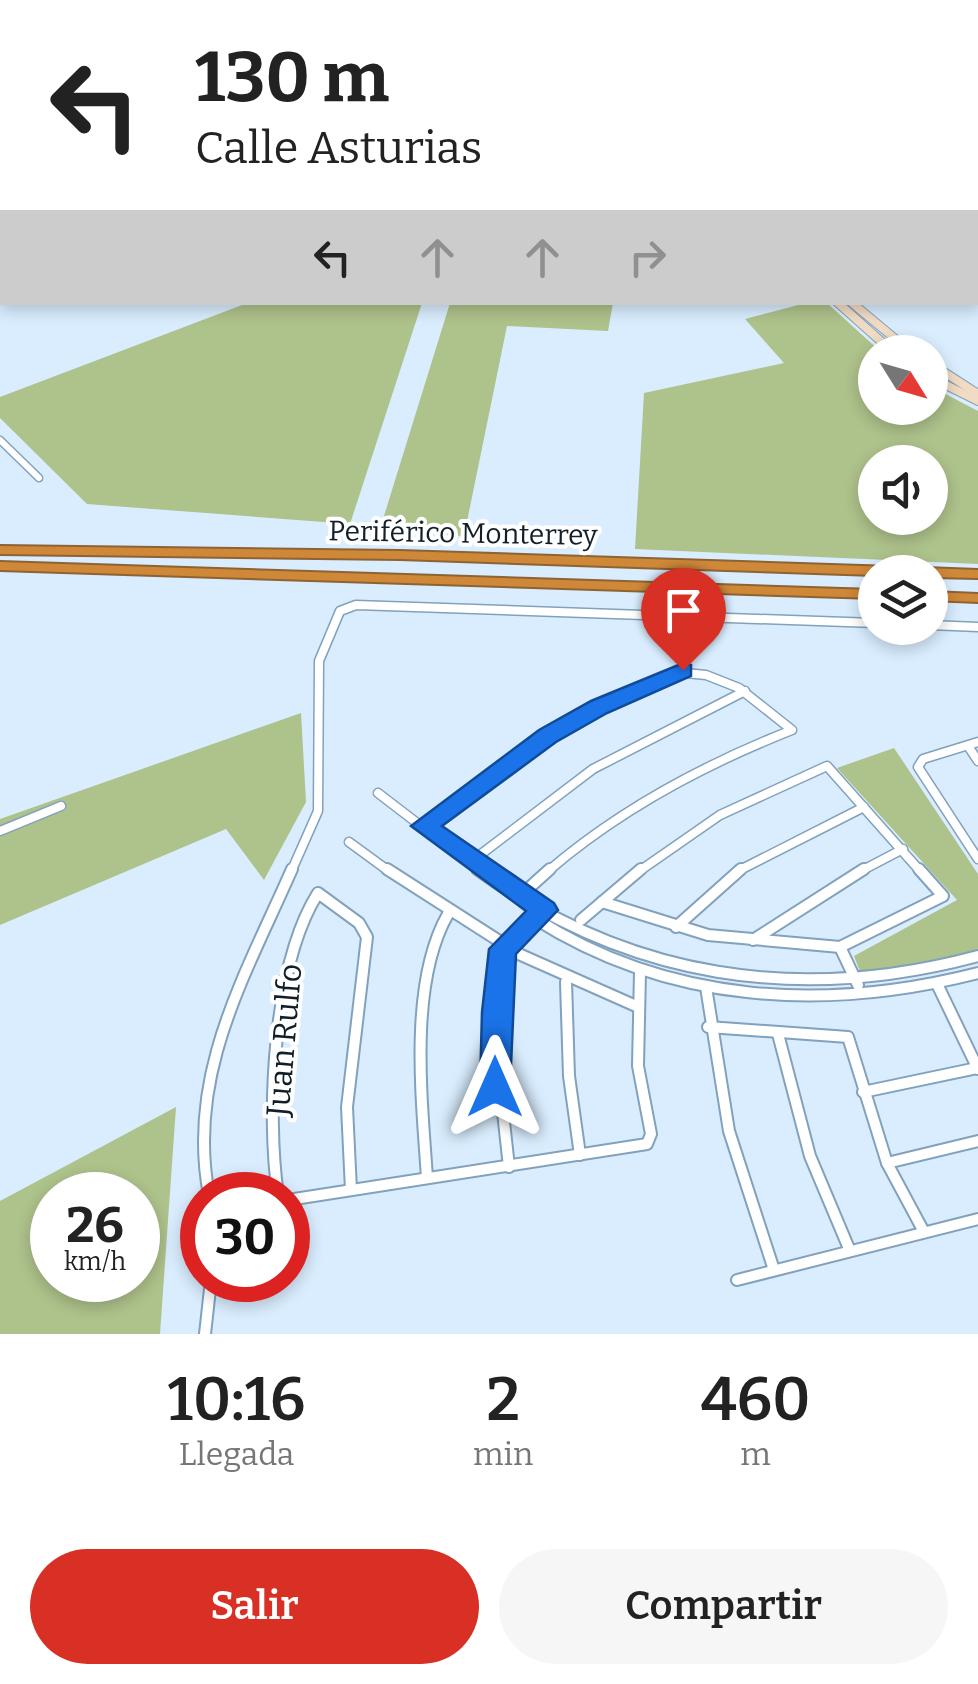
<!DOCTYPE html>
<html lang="es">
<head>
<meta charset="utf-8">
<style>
	:root { --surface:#fff; --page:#f6f6f6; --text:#222; --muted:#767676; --accent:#d93025 }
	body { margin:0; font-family:Bitter,serif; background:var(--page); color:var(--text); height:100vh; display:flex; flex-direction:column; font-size:38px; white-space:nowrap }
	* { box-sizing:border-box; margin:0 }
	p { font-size:32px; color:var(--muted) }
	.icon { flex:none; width:55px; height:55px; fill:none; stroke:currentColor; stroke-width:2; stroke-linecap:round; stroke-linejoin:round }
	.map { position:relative; height:1334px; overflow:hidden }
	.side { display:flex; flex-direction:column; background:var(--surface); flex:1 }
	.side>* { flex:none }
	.guide { position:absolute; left:0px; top:0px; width:980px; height:305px; box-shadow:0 5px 15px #0003; background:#fff; color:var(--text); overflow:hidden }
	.needle { width:65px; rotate:127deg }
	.controls { position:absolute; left:858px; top:335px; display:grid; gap:20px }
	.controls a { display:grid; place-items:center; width:90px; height:90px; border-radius:50%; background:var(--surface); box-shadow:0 5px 15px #0003; font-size:50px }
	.speed { position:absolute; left:30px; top:1172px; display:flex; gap:20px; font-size:50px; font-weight:700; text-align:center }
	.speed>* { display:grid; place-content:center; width:130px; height:130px; border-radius:50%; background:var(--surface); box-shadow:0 5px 15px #0003; line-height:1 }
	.speed small { font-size:25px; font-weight:400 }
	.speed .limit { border:15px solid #d22; background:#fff; color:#111 }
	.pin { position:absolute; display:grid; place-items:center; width:85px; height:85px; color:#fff; margin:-102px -42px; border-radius:50% 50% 50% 0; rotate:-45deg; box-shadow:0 0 10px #0007 }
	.pin .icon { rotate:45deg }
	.me { position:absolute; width:110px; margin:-55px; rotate:0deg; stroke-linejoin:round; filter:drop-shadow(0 0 8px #0008) }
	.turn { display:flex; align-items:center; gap:35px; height:210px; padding:0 30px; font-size:45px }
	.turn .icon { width:130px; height:130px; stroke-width:2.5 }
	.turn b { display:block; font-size:70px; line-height:85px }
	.lanes { display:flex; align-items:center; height:95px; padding:0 30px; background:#0003; justify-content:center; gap:50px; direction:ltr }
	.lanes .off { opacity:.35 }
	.eta { display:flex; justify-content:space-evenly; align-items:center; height:170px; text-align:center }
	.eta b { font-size:60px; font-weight:600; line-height:70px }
	.button { display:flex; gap:20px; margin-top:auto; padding:20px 30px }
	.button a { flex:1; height:115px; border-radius:60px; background:var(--accent); color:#fff; font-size:40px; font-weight:600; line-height:115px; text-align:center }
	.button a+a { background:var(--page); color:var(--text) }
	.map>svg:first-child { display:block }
	.green { fill:#aec28b; fill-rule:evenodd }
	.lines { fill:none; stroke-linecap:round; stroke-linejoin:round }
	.street-far3-casing { stroke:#82a1bc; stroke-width:8 }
	.street-far2-casing { stroke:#82a1bc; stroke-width:9 }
	.street-far1-casing { stroke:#82a1bc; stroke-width:11 }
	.street-casing { stroke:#82a1bc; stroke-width:14 }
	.secondary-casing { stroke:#82a1bc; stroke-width:10 }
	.highway-casing { stroke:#8d6333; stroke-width:4 }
	.street-far3 { stroke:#fff; stroke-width:5 }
	.street-far2 { stroke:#fff; stroke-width:6 }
	.street-far1 { stroke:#fff; stroke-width:8 }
	.street { stroke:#fff; stroke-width:10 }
	.secondary { stroke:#f1dbc3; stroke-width:8 }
	.highway { fill:#cf8738; fill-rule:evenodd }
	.route { fill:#1a73e8; stroke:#114b97; stroke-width:2.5 }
	.labels { text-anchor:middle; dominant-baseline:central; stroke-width:8; stroke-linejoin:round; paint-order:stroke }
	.street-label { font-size:28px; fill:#121f29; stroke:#fff }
	.near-street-label { font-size:32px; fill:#121f29; stroke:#fff }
</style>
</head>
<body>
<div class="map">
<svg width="978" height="1334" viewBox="0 0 978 1334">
	<rect width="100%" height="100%" fill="#d9edfe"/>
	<g class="green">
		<path d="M 250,302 L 422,303 L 350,524 L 87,504 L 0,418 L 0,397 Z"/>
		<path d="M 450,303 L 613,303 L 608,331 L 507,326 L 464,536 L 379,532 Z"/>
		<path d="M 806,303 L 827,303 L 881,352 L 875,352 L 875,408 L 930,408 L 930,386 L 978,411 L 978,564 L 635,549 L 644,393 L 784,363 L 745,319 ZM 875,462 L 930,462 L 930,518 L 875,518 Z"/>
		<path d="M 301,713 L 306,802 L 264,880 L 226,829 L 0,925 L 0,819 Z"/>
		<path d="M 894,748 L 978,874 L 978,951 L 861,974 L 854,956 L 957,900 L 837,768 Z"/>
		<path d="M 176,1107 L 160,1334 L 0,1334 L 0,1201 ZM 52,1195 L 138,1195 L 138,1280 L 52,1280 Z"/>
	</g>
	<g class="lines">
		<defs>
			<g id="street-far3">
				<path d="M 749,0 L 758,2"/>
				<path d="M 836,0 L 843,2"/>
				<path d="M 895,0 L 900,2"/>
				<path d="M 684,1 L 693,2"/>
				<path d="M 768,2 L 774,0"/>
			</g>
			<path id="street-far2" d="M 0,440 L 39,478"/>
			<g id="street-far1">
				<path d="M 930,625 L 978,627"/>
				<path d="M 978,742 L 923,759 L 918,767 L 978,859"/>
				<path d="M 968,746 L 978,761"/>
				<path d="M 378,793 L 481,872"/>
				<path d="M 424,826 L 547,736 L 675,672 L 706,675 L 739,688 L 792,730 C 703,765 620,809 547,872"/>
				<path d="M 0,831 L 61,806"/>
				<path d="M 349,842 L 390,872"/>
				<path d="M 472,861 L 593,769 L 745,691"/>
				<path d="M 291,872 L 318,811 L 319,661 L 340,611 L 356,605 L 875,623"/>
				<path d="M 638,872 L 720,815 L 827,766 L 921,872"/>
				<path d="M 736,872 L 864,807"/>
				<path d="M 859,872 L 903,849"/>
			</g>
			<g id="street">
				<path d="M 387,869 L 521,955 L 636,1006"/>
				<path d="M 477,869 C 629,979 799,1004 978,956"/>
				<path d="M 520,896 L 550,869"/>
				<path d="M 602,902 L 708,935 L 840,947 L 943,896 L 919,869"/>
				<path d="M 534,918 C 669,1004 825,1012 978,973"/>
				<path d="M 581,920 L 641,869"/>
				<path d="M 676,927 L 741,869"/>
				<path d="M 753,940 L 864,869"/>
				<path d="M 840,947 L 858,985"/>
				<path d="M 566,982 L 569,1076 L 580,1155"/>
				<path d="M 938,986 L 978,1069"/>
				<path d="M 706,987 L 729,1131 L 774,1270"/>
				<path d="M 708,1027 L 848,1037 L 887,1163 L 924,1232"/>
				<path d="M 778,1034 L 810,1156 L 850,1251"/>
				<path d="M 863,1092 L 977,1068"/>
				<path d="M 887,1163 L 978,1141"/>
				<path d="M 509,1167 L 497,1058 L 503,949 L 544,910"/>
				<path d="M 427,1178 C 422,1100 408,984 448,914"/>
				<path d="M 209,1195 C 186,1075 245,976 292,869"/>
				<path d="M 278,1195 C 266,1113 273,964 318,893 L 359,923 L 367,937 L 347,1107 L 351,1190"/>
				<path d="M 288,1200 L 647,1144 L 651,1134 L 638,1066 L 640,972"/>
				<path d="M 737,1280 L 978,1219"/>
				<path d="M 205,1334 L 211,1280"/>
			</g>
			<g id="secondary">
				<path d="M 837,302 L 893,352"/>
				<path d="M 851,302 L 911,352"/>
				<path d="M 930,363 L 978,394"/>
				<path d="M 930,377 L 978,401"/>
			</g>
			<g id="highway">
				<path d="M 0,546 L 400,551 L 924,568 L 978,570 L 978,578 L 930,577 L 930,572 L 875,572 L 875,575 L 400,559 L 0,554 Z"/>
				<path d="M 0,562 L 875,590 L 875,598 L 0,570 Z"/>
				<path d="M 930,592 L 978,594 L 978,602 L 930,600 Z"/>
			</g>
		</defs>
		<use href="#street-far3" class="street-far3-casing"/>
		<use href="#street-far2" class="street-far2-casing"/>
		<use href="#street-far1" class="street-far1-casing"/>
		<use href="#street" class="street-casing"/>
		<use href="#secondary" class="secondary-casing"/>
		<use href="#highway" class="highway-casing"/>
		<use href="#street-far3" class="street-far3"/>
		<use href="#street-far2" class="street-far2"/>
		<use href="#street-far1" class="street-far1"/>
		<use href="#street" class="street"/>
		<use href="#secondary" class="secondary"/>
		<use href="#highway" class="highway"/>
	</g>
	<path class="route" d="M 683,663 L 691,665 L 691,676 L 607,713 L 556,742 L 442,826 L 554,903 L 558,910 L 516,954 L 510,1087 L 505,1096 L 495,1100 L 485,1096 L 480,1087 L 482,1012 L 489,949 L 526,911 L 411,826 L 539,730 L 591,701 Z"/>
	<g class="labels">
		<g class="street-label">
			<text transform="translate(463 533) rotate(1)">Periférico Monterrey</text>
		</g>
		<g class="near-street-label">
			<text transform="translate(284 1040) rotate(-85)">Juan Rulfo</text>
		</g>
	</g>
</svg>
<div class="controls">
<a><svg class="needle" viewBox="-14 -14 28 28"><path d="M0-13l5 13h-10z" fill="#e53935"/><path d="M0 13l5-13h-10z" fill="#767676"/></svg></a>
<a><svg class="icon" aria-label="sound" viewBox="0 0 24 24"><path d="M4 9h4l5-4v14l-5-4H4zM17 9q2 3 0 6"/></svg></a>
<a><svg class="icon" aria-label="layers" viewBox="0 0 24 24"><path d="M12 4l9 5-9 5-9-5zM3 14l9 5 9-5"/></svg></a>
</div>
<div class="speed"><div>26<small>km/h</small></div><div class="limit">30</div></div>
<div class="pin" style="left:683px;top:670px;background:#d93025"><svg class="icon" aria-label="arrive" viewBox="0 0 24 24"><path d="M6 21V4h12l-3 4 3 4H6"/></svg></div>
<svg class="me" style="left:495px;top:1087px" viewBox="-20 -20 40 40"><path d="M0-17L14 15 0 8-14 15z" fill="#1a73e8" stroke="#fff" stroke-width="4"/></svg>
<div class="guide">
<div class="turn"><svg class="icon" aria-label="left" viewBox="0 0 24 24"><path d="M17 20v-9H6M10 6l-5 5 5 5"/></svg><div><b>130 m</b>Calle Asturias</div></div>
<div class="lanes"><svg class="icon" aria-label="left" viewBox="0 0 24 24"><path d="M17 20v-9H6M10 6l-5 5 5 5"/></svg><svg class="icon off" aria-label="ahead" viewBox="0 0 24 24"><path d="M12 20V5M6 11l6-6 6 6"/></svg><svg class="icon off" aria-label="ahead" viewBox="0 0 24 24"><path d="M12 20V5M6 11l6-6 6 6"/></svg><svg class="icon off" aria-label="right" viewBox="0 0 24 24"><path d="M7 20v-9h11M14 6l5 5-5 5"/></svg></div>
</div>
</div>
<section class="side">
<div class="eta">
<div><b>10:16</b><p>Llegada</p></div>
<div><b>2</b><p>min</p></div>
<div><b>460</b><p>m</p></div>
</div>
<div class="button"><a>Salir</a><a>Compartir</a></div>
</section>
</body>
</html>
